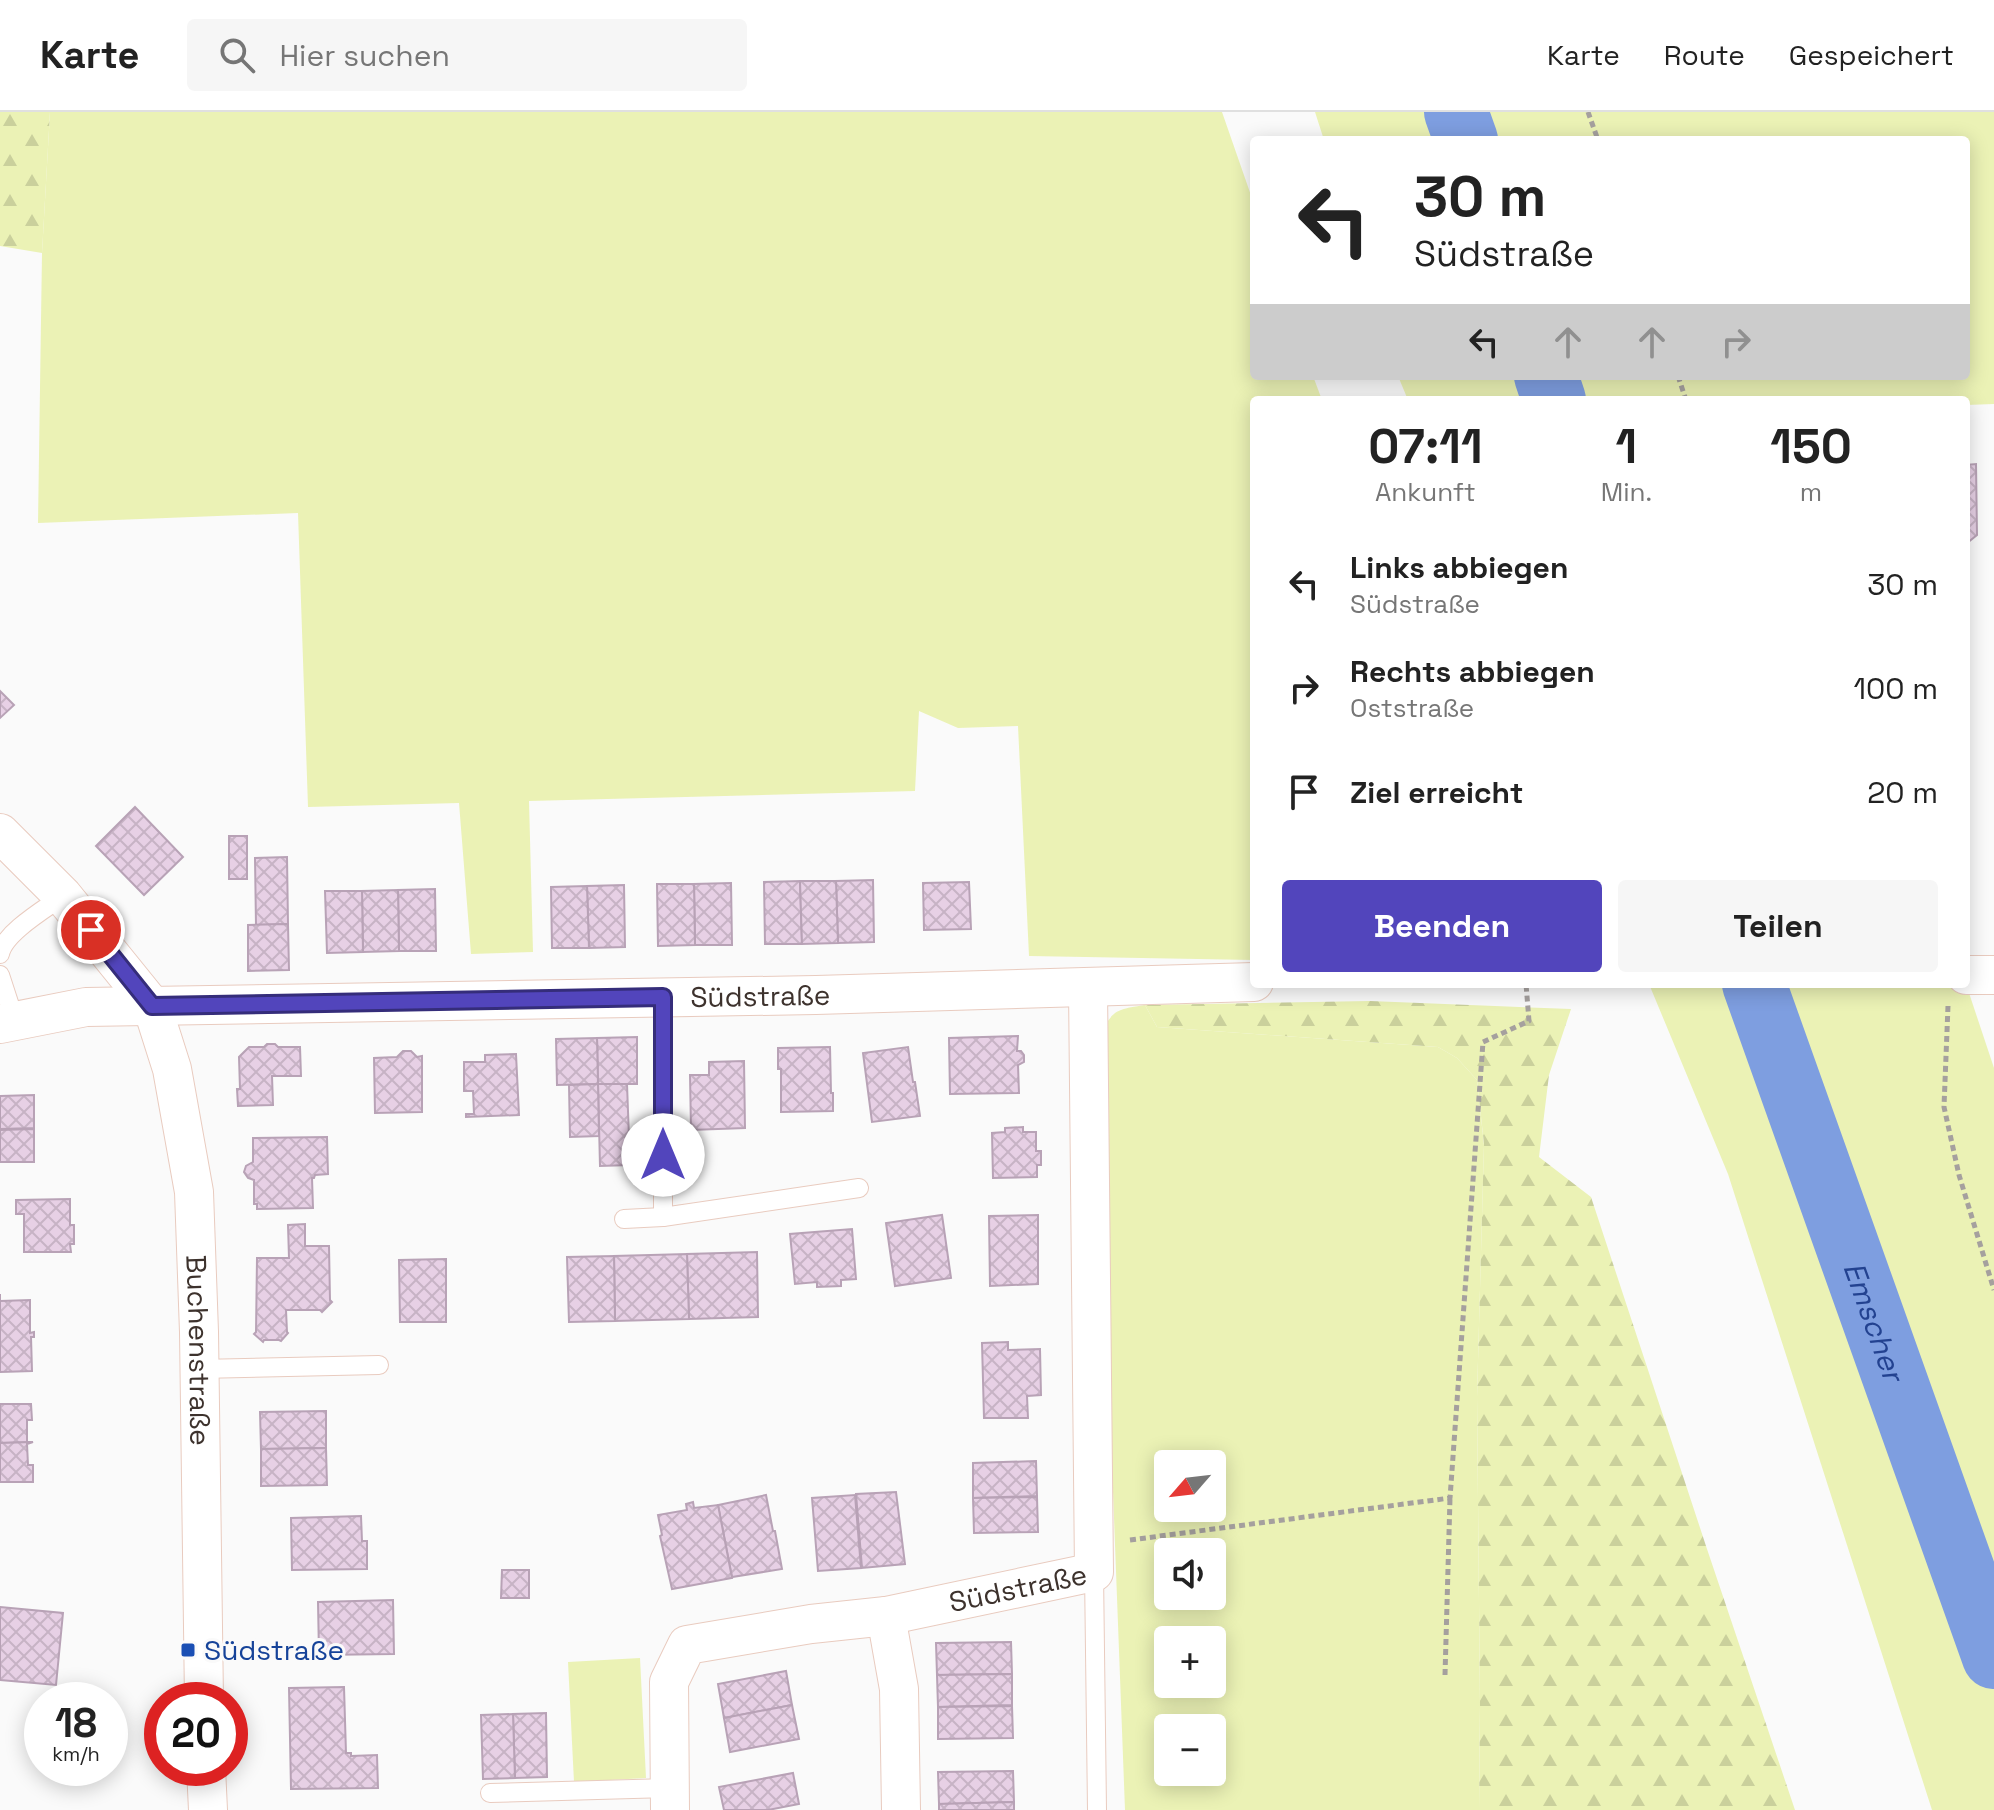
<!DOCTYPE html>
<html lang="de">
<head>
<meta charset="utf-8">
<style>
	:root { --surface:#fff; --page:#f6f6f6; --text:#222; --muted:#767676; --line:#e0e0e0; --accent:#5245bc }
	body { margin:0; font-family:"Space Grotesk",sans-serif; background:var(--page); color:var(--text); height:100vh; display:flex; flex-direction:column; font-size:30px; white-space:nowrap }
	* { box-sizing:border-box; margin:0 }
	p { font-size:26px; color:var(--muted) }
	.icon { flex:none; width:44px; height:44px; fill:none; stroke:currentColor; stroke-width:2; stroke-linecap:round; stroke-linejoin:round }
	.map { position:relative; flex:1; overflow:hidden }
	.drawer { position:absolute; left:1250px; top:284px; width:720px; height:592px; display:flex; flex-direction:column; background:var(--surface); border-radius:8px; box-shadow:0 4px 20px #0003 }
	.drawer>* { flex:none }
	.hud { position:absolute; left:1250px; top:24px; width:720px; height:244px; border-radius:8px; box-shadow:0 4px 20px #0003; background:#fff; color:var(--text); overflow:hidden }
	.needle { width:52px; rotate:242deg }
	.tools { position:absolute; left:1154px; top:1338px; display:grid; gap:16px }
	.tools a { display:grid; place-items:center; width:72px; height:72px; border-radius:8px; background:var(--surface); box-shadow:0 4px 20px #0003; font-size:40px }
	.speed { position:absolute; left:24px; top:1570px; display:flex; gap:16px; font-size:40px; font-weight:700; text-align:center }
	.speed>* { display:grid; place-content:center; width:104px; height:104px; border-radius:50%; background:var(--surface); box-shadow:0 4px 20px #0003; line-height:1 }
	.speed small { font-size:20px; font-weight:400 }
	.speed .limit { border:12px solid #d22; background:#fff; color:#111 }
	.pin { position:absolute; display:grid; place-items:center; width:68px; height:68px; color:#fff; margin:-34px; border:4px solid #fff; border-radius:50%; box-shadow:0 2px 8px #0007 }
	.me { position:absolute; width:88px; margin:-44px; rotate:0deg; stroke-linejoin:round; filter:drop-shadow(0 0 6px #0008) }
	.turn { display:flex; align-items:center; gap:28px; height:168px; padding:0 32px; font-size:36px }
	.turn .icon { width:104px; height:104px; stroke-width:2.5 }
	.turn b { display:block; font-size:56px; line-height:68px }
	.lanes { display:flex; align-items:center; height:76px; padding:0 32px; background:#0003; justify-content:center; gap:40px; direction:ltr }
	.lanes .off { opacity:.35 }
	.eta { display:flex; justify-content:space-evenly; align-items:center; height:136px; text-align:center }
	.eta b { font-size:48px; font-weight:700; line-height:56px }
	.cta { display:flex; gap:16px; margin-top:auto; padding:16px 32px }
	.cta a { flex:1; height:92px; border-radius:8px; background:var(--accent); color:#fff; font-size:32px; font-weight:700; line-height:92px; text-align:center }
	.cta a+a { background:var(--page); color:var(--text) }
	ul { padding:0; list-style:none }
	li { display:flex; align-items:center; gap:24px; height:104px; padding:0 32px }
	li div { flex:1 }
	li b { display:block; font-size:30px }
	li em { font-style:normal }
	header { display:flex; align-items:center; gap:48px; box-sizing:border-box; height:112px; padding:0 40px; background:var(--surface); border-bottom:2px solid var(--line) }
	header strong { font-size:38px }
	nav { display:flex; gap:44px; margin-inline-start:auto; font-size:28px }
	.search { width:560px; height:72px; background:var(--page); display:flex; align-items:center; gap:20px; box-sizing:border-box; padding:0 28px; border-radius:8px; color:var(--muted); font-size:30px }
	.map>svg:first-child { display:block }
	.green { fill:#ebf2b5; fill-rule:evenodd }
	.forest { fill:url(#forest-firs) }
	.lines { fill:none; stroke-linecap:round; stroke-linejoin:round }
	.river { stroke:#7e9ee0; stroke-width:64 }
	.building { fill:url(#building-cross-hatch); stroke:#b8a2b6; stroke-width:2 }
	.lane-casing { stroke:#e9cbbf; stroke-width:20 }
	.street-casing { stroke:#e9cbbf; stroke-width:40 }
	.path { stroke:#a5a09e; stroke-width:5; stroke-dasharray:6 4; stroke-linecap:butt }
	.lane { stroke:#fff; stroke-width:18 }
	.street { stroke:#fff; stroke-width:38 }
	.route-casing { stroke:#352d7a; stroke-width:20 }
	.route { stroke:#5245bc; stroke-width:14 }
	.transit-dot { fill:#1a4fb4; stroke:#fafafa; stroke-width:3 }
	.labels { text-anchor:middle; dominant-baseline:central; stroke-width:6; stroke-linejoin:round; paint-order:stroke }
	.street-label { font-size:28px; fill:#3d322d; stroke:#fafafa }
	.transit-label { font-size:28px; fill:#164399; stroke:#fafafa; text-anchor:start }
	.water-label { font-size:30px; font-style:italic; fill:#234290; stroke:#fafafa }
</style>
</head>
<body>
<header>
<strong>Karte</strong>
<div class="search"><svg class="icon" aria-label="search" viewBox="0 0 24 24"><circle cx="10" cy="10" r="6"/><path d="M15 15l6 6"/></svg>Hier suchen</div>
<nav><a>Karte</a><a>Route</a><a>Gespeichert</a></nav>
</header>
<div class="map">
<svg width="1994" height="1698" viewBox="0 0 1994 1698">
	<defs>
		<pattern id="forest-firs" width="22" height="20" patternUnits="userSpaceOnUse" patternTransform="scale(2)"><rect width="22" height="20" fill="#ebf2b5"/><path d="M5 1l3.5 6h-7zM16 11l3.5 6h-7z" fill="#cad09c"/></pattern>
		<pattern id="building-cross-hatch" width="8" height="8" patternUnits="userSpaceOnUse" patternTransform="scale(2)"><rect width="8" height="8" fill="#e7d0e5"/><path d="M0 0l8 8M0 8l8-8" fill="none" stroke="#c7b3c5"/></pattern>
	</defs>
	<rect width="100%" height="100%" fill="#fafafa"/>
	<g class="green">
		<path d="M 50,0 L 1222,0 L 1254,92 L 1254,264 L 1313,264 L 1322,288 L 1254,288 L 1254,848 L 1029,844 L 1018,614 L 958,616 L 919,599 L 915,679 L 529,689 L 533,840 L 471,842 L 459,691 L 308,695 L 298,401 L 38,411 L 42,141 Z"/>
		<path d="M 1315,0 L 1994,0 L 1994,292 L 1966,293 L 1966,288 L 1408,288 L 1398,264 L 1966,264 L 1966,28 L 1324,28 Z"/>
		<path d="M 1649,872 L 1966,872 L 1994,956 L 1994,1698 L 1932,1698 L 1728,1062 Z"/>
		<path d="M 1145,893 L 1157,915 L 1438,935 L 1457,946 L 1477,968 L 1484,1033 L 1477,1285 L 1480,1593 L 1479,1698 L 1125,1698 L 1096,928 C 1114,900 1110,898 1145,893 ZM 1168,1352 L 1212,1352 L 1212,1396 L 1168,1396 ZM 1168,1440 L 1212,1440 L 1212,1484 L 1168,1484 ZM 1168,1528 L 1212,1528 L 1212,1572 L 1168,1572 ZM 1168,1616 L 1212,1616 L 1212,1660 L 1168,1660 Z"/>
		<path d="M 640,1546 L 646,1666 L 574,1670 L 568,1550 Z"/>
	</g>
	<g class="forest">
		<path d="M 0,0 L 50,0 L 42,141 L 0,134 Z"/>
		<path d="M 1370,889 L 1571,897 L 1549,963 L 1539,1045 L 1591,1085 L 1707,1437 L 1795,1698 L 1479,1698 L 1480,1593 L 1477,1285 L 1484,1032 L 1477,968 L 1457,946 L 1438,935 L 1157,915 L 1145,893 Z"/>
	</g>
	<g class="lines">
		<g class="river">
			<path d="M 1456,0 L 1466,28"/>
			<path d="M 1546,264 L 1554,288"/>
			<path id="s1" d="M 1754,872 L 1994,1545"/>
		</g>
	</g>
	<g class="building">
		<path d="M 1976,352 L 1977,423 L 1966,432 L 1966,353 Z"/>
		<path d="M 0,579 L 14,593 L 0,606 Z"/>
		<path d="M 135,695 L 183,745 L 144,783 L 96,734 Z"/>
		<rect x="229" y="724" width="18" height="43"/>
		<path d="M 287,745 L 288,812 L 256,813 L 255,746 Z"/>
		<path d="M 873,768 L 874,830 L 838,831 L 836,769 Z"/>
		<path d="M 800,769 L 802,832 L 765,832 L 764,770 Z"/>
		<path d="M 800,769 L 836,769 L 838,831 L 802,832 Z"/>
		<path d="M 969,770 L 971,817 L 924,818 L 923,771 Z"/>
		<path d="M 731,771 L 732,833 L 695,833 L 694,772 Z"/>
		<path d="M 657,772 L 694,772 L 695,833 L 658,834 Z"/>
		<path d="M 624,773 L 625,835 L 589,836 L 587,774 Z"/>
		<path d="M 587,774 L 589,836 L 552,836 L 551,775 Z"/>
		<path d="M 435,777 L 436,839 L 399,839 L 398,778 Z"/>
		<path d="M 398,778 L 399,839 L 363,840 L 362,779 Z"/>
		<path d="M 325,779 L 362,779 L 363,840 L 327,841 Z"/>
		<path d="M 288,812 L 289,858 L 248,859 L 248,813 Z"/>
		<path d="M 1018,924 L 1017,939 L 1021,939 L 1024,943 L 1024,950 L 1018,953 L 1019,981 L 950,982 L 949,926 Z"/>
		<path d="M 637,925 L 637,972 L 598,972 L 597,926 Z"/>
		<path d="M 597,926 L 598,972 L 557,973 L 556,927 Z"/>
		<path d="M 267,932 L 275,932 L 278,935 L 300,935 L 301,964 L 272,964 L 273,993 L 238,994 L 237,977 L 240,977 L 239,945 L 249,935 L 264,935 Z"/>
		<path d="M 830,935 L 831,981 L 833,981 L 833,999 L 781,1000 L 781,957 L 778,957 L 778,936 Z"/>
		<path d="M 908,935 L 913,970 L 915,970 L 920,1004 L 872,1010 L 863,941 Z"/>
		<path d="M 403,939 L 411,939 L 417,945 L 422,944 L 422,1000 L 375,1001 L 374,946 L 397,945 Z"/>
		<path d="M 516,942 L 519,1003 L 466,1005 L 466,1002 L 474,1002 L 473,979 L 464,979 L 464,950 L 485,950 L 485,943 Z"/>
		<path d="M 744,949 L 745,1016 L 691,1018 L 690,963 L 709,963 L 709,950 Z"/>
		<path d="M 598,972 L 627,972 L 630,1053 L 600,1054 Z"/>
		<path d="M 598,972 L 599,1024 L 570,1025 L 569,973 Z"/>
		<path d="M 34,983 L 34,1016 L 0,1017 L 0,984 Z"/>
		<path d="M 1023,1015 L 1023,1020 L 1036,1020 L 1036,1039 L 1041,1039 L 1041,1053 L 1037,1053 L 1037,1065 L 993,1066 L 992,1021 L 1005,1020 L 1005,1016 Z"/>
		<path d="M 34,1017 L 34,1050 L 0,1050 L 0,1018 Z"/>
		<path d="M 327,1025 L 328,1062 L 315,1063 L 314,1066 L 312,1066 L 313,1096 L 257,1097 L 257,1092 L 254,1092 L 254,1068 L 248,1066 L 244,1060 L 246,1054 L 253,1050 L 253,1026 Z"/>
		<path d="M 70,1087 L 70,1113 L 74,1113 L 74,1132 L 70,1132 L 71,1140 L 24,1140 L 24,1102 L 16,1102 L 16,1088 Z"/>
		<path d="M 942,1103 L 951,1166 L 895,1174 L 886,1111 Z"/>
		<path d="M 1038,1103 L 1038,1172 L 990,1174 L 989,1104 Z"/>
		<path d="M 305,1112 L 305,1134 L 329,1134 L 330,1188 L 332,1190 L 322,1200 L 320,1198 L 286,1198 L 287,1220 L 288,1221 L 281,1229 L 279,1228 L 264,1228 L 263,1230 L 254,1222 L 256,1220 L 257,1146 L 289,1146 L 288,1113 Z"/>
		<path d="M 852,1117 L 856,1167 L 841,1168 L 841,1174 L 817,1175 L 817,1170 L 795,1172 L 790,1122 Z"/>
		<path d="M 757,1140 L 758,1205 L 689,1207 L 687,1142 Z"/>
		<path d="M 687,1142 L 689,1207 L 615,1209 L 614,1144 Z"/>
		<path d="M 614,1144 L 615,1209 L 569,1210 L 567,1145 Z"/>
		<path d="M 446,1147 L 446,1210 L 400,1210 L 399,1148 Z"/>
		<path d="M 0,1182 L 0,1189 L 30,1188 L 30,1221 L 34,1220 L 34,1225 L 31,1225 L 32,1259 L 0,1260 Z"/>
		<path d="M 1008,1230 L 1008,1238 L 1040,1237 L 1041,1283 L 1027,1284 L 1028,1306 L 984,1306 L 982,1231 Z"/>
		<path d="M 0,1292 L 31,1292 L 32,1308 L 27,1308 L 27,1330 L 33,1330 L 0,1331 Z"/>
		<path d="M 326,1299 L 326,1336 L 261,1337 L 260,1300 Z"/>
		<path d="M 33,1330 L 27,1332 L 28,1353 L 33,1353 L 33,1370 L 0,1370 L 0,1331 Z"/>
		<path d="M 326,1336 L 327,1373 L 261,1374 L 261,1337 Z"/>
		<path d="M 1036,1349 L 1037,1384 L 973,1386 L 973,1351 Z"/>
		<path d="M 896,1380 L 905,1452 L 862,1456 L 856,1382 Z"/>
		<path d="M 766,1383 L 773,1419 L 775,1419 L 782,1457 L 732,1465 L 718,1393 Z"/>
		<path d="M 855,1383 L 861,1456 L 818,1459 L 812,1386 Z"/>
		<path d="M 1037,1385 L 1038,1420 L 974,1421 L 973,1386 Z"/>
		<path d="M 693,1390 L 694,1396 L 718,1393 L 732,1466 L 672,1477 L 660,1424 L 662,1423 L 658,1403 L 687,1398 L 686,1392 Z"/>
		<path d="M 361,1404 L 362,1429 L 367,1429 L 367,1457 L 292,1458 L 291,1406 Z"/>
		<path d="M 502,1458 L 529,1458 L 529,1486 L 501,1486 Z"/>
		<path d="M 393,1488 L 394,1542 L 319,1543 L 318,1490 Z"/>
		<path d="M 0,1495 L 63,1501 L 56,1573 L 0,1568 Z"/>
		<path d="M 1011,1530 L 1012,1562 L 937,1563 L 936,1531 Z"/>
		<path d="M 786,1559 L 792,1593 L 724,1606 L 718,1572 Z"/>
		<path d="M 1012,1562 L 1012,1593 L 938,1595 L 937,1563 Z"/>
		<path d="M 344,1575 L 346,1641 L 351,1641 L 351,1644 L 377,1643 L 378,1676 L 291,1677 L 289,1576 Z"/>
		<path d="M 792,1593 L 799,1627 L 730,1640 L 724,1606 Z"/>
		<path d="M 1012,1594 L 1013,1626 L 938,1627 L 938,1595 Z"/>
		<path d="M 546,1601 L 547,1665 L 515,1666 L 513,1602 Z"/>
		<path d="M 513,1602 L 515,1666 L 483,1667 L 481,1603 Z"/>
		<path d="M 1013,1659 L 1014,1690 L 939,1692 L 938,1660 Z"/>
		<path d="M 793,1661 L 799,1692 L 768,1698 L 724,1698 L 719,1675 Z"/>
		<path d="M 1014,1690 L 1014,1698 L 939,1698 L 939,1692 Z"/>
	</g>
	<g class="lines">
		<defs>
			<g id="lane">
				<path d="M 0,842 C 4,821 45,797 63,784"/>
				<path d="M 0,863 L 15,909"/>
				<path d="M 663,885 L 663,1105 L 859,1076"/>
				<path d="M 624,1107 L 663,1105"/>
				<path d="M 199,1257 L 379,1253"/>
				<path d="M 1094,1460 L 1097,1698"/>
				<path d="M 490,1681 L 669,1676"/>
			</g>
			<g id="street">
				<path id="s2" d="M 0,721 L 63,784 L 152,894 L 172,957 L 194,1080 L 199,1220 L 204,1588"/>
				<path d="M 1966,863 L 1994,863"/>
				<path id="s3" d="M 0,912 L 86,895 L 816,883 L 1254,870"/>
				<path d="M 206,1656 L 208,1698"/>
				<path d="M 670,1698 L 669,1570 L 687,1533 L 811,1512 L 886,1504"/>
				<path id="s4" d="M 901,1698 L 899,1577 L 886,1504 L 1094,1460 L 1088,875"/>
			</g>
		</defs>
		<use href="#lane" class="lane-casing"/>
		<use href="#street" class="street-casing"/>
		<g class="path">
			<path d="M 1588,0 L 1598,28"/>
			<path d="M 1678,264 L 1686,288"/>
			<path d="M 1948,894 L 1944,995 L 1959,1063 L 1994,1178"/>
			<path d="M 1130,1428 L 1450,1386 L 1483,930 L 1529,909 L 1526,872"/>
			<path d="M 1445,1563 L 1450,1386"/>
		</g>
		<use href="#lane" class="lane"/>
		<use href="#street" class="street"/>
	</g>
	<g class="lines">
		<defs>
			<path id="route" d="M 91,818 L 152,894 L 663,885 L 663,1043"/>
		</defs>
		<use href="#route" class="route-casing"/>
		<use href="#route" class="route"/>
	</g>
	<rect class="transit-dot" x="180" y="1530" width="16" height="16" rx="4"/>
	<g class="labels">
		<g class="street-label">
			<text stroke="none"><textPath href="#s3" startOffset="762">Südstraße</textPath></text>
			<text stroke="none"><textPath href="#s2" startOffset="580">Buchenstraße</textPath></text>
			<text stroke="none"><textPath href="#s4" startOffset="330">Südstraße</textPath></text>
		</g>
		<g class="transit-label">
			<text x="204" y="1538">Südstraße</text>
		</g>
		<g class="water-label">
			<text stroke="none"><textPath href="#s1" startOffset="358">Emscher</textPath></text>
		</g>
	</g>
</svg>
<div class="tools">
<a><svg class="needle" viewBox="-14 -14 28 28"><path d="M0-13l5 13h-10z" fill="#e53935"/><path d="M0 13l5-13h-10z" fill="#767676"/></svg></a>
<a><svg class="icon" aria-label="sound" viewBox="0 0 24 24"><path d="M4 9h4l5-4v14l-5-4H4zM17 9q2 3 0 6"/></svg></a>
<a>+</a>
<a>−</a>
</div>
<div class="speed"><div>18<small>km/h</small></div><div class="limit">20</div></div>
<div class="pin" style="left:91px;top:818px;background:#d93025"><svg class="icon" aria-label="arrive" viewBox="0 0 24 24"><path d="M6 21V4h12l-3 4 3 4H6"/></svg></div>
<svg class="me" style="left:663px;top:1043px" viewBox="-20 -20 40 40"><circle r="19" fill="#fff"/><path d="M0-13L10 11 0 6-10 11z" fill="#5245bc"/></svg>
<div class="hud">
<div class="turn"><svg class="icon" aria-label="left" viewBox="0 0 24 24"><path d="M17 20v-9H6M10 6l-5 5 5 5"/></svg><div><b>30 m</b>Südstraße</div></div>
<div class="lanes"><svg class="icon" aria-label="left" viewBox="0 0 24 24"><path d="M17 20v-9H6M10 6l-5 5 5 5"/></svg><svg class="icon off" aria-label="ahead" viewBox="0 0 24 24"><path d="M12 20V5M6 11l6-6 6 6"/></svg><svg class="icon off" aria-label="ahead" viewBox="0 0 24 24"><path d="M12 20V5M6 11l6-6 6 6"/></svg><svg class="icon off" aria-label="right" viewBox="0 0 24 24"><path d="M7 20v-9h11M14 6l5 5-5 5"/></svg></div>
</div>
<section class="drawer">
<div class="eta">
<div><b>07:11</b><p>Ankunft</p></div>
<div><b>1</b><p>Min.</p></div>
<div><b>150</b><p>m</p></div>
</div>
<ul>
<li><svg class="icon" aria-label="left" viewBox="0 0 24 24"><path d="M17 20v-9H6M10 6l-5 5 5 5"/></svg><div><b>Links abbiegen</b><p>Südstraße</p></div><em>30 m</em></li>
<li><svg class="icon" aria-label="right" viewBox="0 0 24 24"><path d="M7 20v-9h11M14 6l5 5-5 5"/></svg><div><b>Rechts abbiegen</b><p>Oststraße</p></div><em>100 m</em></li>
<li><svg class="icon" aria-label="arrive" viewBox="0 0 24 24"><path d="M6 21V4h12l-3 4 3 4H6"/></svg><div><b>Ziel erreicht</b></div><em>20 m</em></li>
</ul>
<div class="cta"><a>Beenden</a><a>Teilen</a></div>
</section>
</div>
</body>
</html>
